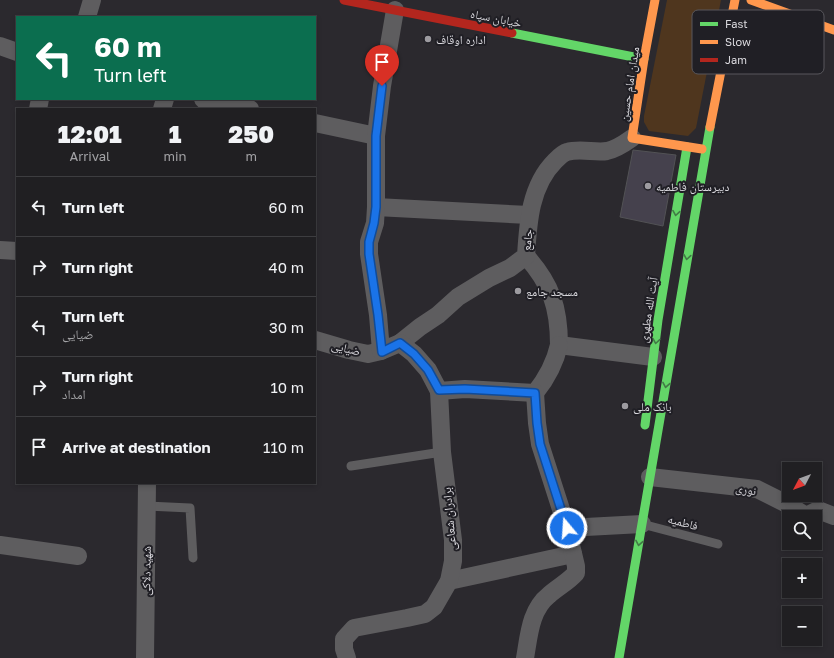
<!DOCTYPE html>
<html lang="en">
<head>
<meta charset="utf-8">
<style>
	:root { --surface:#201f22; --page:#28272a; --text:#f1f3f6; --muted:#a2a2a5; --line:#3d3d40 }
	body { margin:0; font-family:"Golos Text","Noto Naskh Arabic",sans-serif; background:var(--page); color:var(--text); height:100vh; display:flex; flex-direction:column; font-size:15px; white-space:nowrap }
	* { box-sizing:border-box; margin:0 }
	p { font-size:13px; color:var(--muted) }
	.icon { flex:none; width:22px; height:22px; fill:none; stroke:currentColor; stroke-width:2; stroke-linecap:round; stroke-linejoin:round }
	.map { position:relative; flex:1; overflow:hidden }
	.sheet { position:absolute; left:16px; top:108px; width:300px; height:376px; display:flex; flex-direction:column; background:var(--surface); border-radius:0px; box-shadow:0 2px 6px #0003,0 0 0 1px var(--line) }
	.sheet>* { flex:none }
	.guide { position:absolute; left:16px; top:16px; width:300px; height:84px; border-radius:0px; box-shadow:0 2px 6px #0003,0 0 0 1px var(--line); background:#0b6e4f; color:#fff; overflow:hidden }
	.needle { width:26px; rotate:229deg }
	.fabs { position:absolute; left:782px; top:462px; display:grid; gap:8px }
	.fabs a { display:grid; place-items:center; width:40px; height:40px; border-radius:0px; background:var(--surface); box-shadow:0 2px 6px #0003,0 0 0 1px var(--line); font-size:20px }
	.pin { position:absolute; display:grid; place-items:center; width:34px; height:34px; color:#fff; margin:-41px -17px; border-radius:50% 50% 50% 0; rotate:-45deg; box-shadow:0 0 4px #0007 }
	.pin .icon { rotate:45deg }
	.me { position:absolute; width:44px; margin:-22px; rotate:342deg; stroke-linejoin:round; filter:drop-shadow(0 0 3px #0008) }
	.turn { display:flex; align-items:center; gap:14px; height:84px; padding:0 12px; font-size:18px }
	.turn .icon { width:52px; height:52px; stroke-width:2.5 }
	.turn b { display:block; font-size:28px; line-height:34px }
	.eta { display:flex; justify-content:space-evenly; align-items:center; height:68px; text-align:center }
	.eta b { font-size:24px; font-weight:800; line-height:28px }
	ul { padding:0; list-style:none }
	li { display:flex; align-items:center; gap:12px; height:60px; padding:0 12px; border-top:1px solid var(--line) }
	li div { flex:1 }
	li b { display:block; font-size:15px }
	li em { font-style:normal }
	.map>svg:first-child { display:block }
	.green { fill:#4f361e }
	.building { fill:#45414d; stroke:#525255 }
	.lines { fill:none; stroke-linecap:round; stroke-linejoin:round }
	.lane { stroke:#5e5d5f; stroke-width:9 }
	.street { stroke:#5e5d5f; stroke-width:18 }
	.fast { stroke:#63d668; stroke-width:9 }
	.slow { stroke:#ff974d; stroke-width:9 }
	.jam { stroke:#b3261e; stroke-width:9 }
	.oneway { stroke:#427a46 }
	.route-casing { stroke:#114b97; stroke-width:10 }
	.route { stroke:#1a73e8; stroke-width:7 }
	.poi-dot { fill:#9d9ba0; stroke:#201f25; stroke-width:1.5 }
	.labels { text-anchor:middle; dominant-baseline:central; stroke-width:4; stroke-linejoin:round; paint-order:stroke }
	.street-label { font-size:12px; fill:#dad9de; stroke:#201f25 }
	.poi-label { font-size:12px; fill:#dad9de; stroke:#201f25; text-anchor:start }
	.key { fill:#201f25; stroke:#58575c; stroke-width:1 }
	.key-label { font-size:11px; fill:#dad9de }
</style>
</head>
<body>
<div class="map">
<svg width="834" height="658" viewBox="0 0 834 658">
	<rect width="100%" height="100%" fill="#2b292e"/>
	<path class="green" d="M 667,0 L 721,0 L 696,128 L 688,136 L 649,131 L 644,122 L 644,116 Z"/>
	<path class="building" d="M 633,150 L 676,155 L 663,226 L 620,217 Z"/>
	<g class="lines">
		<g class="lane">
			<path d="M 351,466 L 442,452"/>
			<path d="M 147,506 L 190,508 L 193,558"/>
			<path d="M 642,524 L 718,544"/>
		</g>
		<g class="street">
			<path d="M 87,17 L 92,0"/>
			<path d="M 0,46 L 17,52"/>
			<path d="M 203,99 L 250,109"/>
			<path d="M 38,109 L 40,99"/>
			<path d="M 162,109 L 165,99"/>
			<path d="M 315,123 L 376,136"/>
			<path d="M 376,207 L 529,215"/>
			<path d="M 0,250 L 17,251"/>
			<path d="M 526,256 C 551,284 559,307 559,345 L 653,357"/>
			<path d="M 315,340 L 349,350 L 368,354 L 381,351 L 400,343 L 420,327 L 438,315 L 458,297 L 489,278 L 510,268 L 526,256 C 528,223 530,186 555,161 C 558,158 563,153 567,152 C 580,148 595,153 607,151 C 617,149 625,143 632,138"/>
			<path d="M 400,343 L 414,354 L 428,370 L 439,391 L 465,389 L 535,393 C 547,378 555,363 559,345"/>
			<path d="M 381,351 L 378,315 L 369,254 L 369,242 L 375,223 L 376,207 L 376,136 L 382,86 L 395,10"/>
			<path d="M 650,477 L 757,489 L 785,503 L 806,516 L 818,510 L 834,516"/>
			<path d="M 567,528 L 642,524"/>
			<path d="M 0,545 L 78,556"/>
			<path d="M 449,581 L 573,554"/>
			<path d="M 145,658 L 147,483"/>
			<path d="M 347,658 L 344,649 L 344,639 L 354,628 L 407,618 L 425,614 L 434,607 L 449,581 L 453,561 L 453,540 L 442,452 L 439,391"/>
			<path d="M 525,658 C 529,636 530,610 549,595 C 558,587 568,582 576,573 L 576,566 L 567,528 L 540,444 L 537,423 L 535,393"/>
		</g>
		<g class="fast">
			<path d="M 512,33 L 644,59"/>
			<path d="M 645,425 L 658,320 L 687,147"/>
			<path d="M 619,658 L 710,127"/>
		</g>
		<g class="slow">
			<path d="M 655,0 L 644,59 L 632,138 L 702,149"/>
			<path d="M 751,0 L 834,30"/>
			<path d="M 710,127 L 735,0"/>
		</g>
		<path class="jam" d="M 344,0 L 512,33"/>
	</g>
	<defs><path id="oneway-chevron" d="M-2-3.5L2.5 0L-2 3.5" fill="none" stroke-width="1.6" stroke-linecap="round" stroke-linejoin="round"/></defs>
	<g class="oneway">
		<use href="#oneway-chevron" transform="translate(676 213) rotate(99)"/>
		<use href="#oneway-chevron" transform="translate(687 257) rotate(99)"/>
		<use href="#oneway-chevron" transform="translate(656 341) rotate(99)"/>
		<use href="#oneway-chevron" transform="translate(666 385) rotate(100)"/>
		<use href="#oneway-chevron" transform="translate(639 543) rotate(100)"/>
	</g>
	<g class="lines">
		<defs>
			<path id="route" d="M 382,86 L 376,136 L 376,207 L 374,223 L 369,242 L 369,254 L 378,315 L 382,352 L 400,343 L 414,354 L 428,370 L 439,390 L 465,389 L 535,393 L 537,423 L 540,444 L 567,528"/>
		</defs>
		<use href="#route" class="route-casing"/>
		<use href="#route" class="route"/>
	</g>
	<g class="poi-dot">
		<circle cx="428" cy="39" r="4"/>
		<circle cx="648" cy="186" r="4"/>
		<circle cx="518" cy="291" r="4"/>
		<circle cx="625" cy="406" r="4"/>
	</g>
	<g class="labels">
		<g class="street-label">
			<text transform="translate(496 18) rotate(11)">خیابان سپاه</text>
			<text transform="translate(629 84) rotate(-81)">میدان امام حسین</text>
			<text transform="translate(527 240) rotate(-84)">جامع</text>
			<text transform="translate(648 310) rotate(-81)">آیت الله مطهری</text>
			<text transform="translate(346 348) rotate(14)">ضیایی</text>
			<text transform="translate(746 489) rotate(10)">نوری</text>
			<text transform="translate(449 519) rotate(-95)">برادران شعاعی</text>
			<text transform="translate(683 522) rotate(15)">فاطمیه</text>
			<text transform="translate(146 571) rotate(-89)">شهید دلاکی</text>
		</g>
		<g class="poi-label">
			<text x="436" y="39">اداره اوقاف</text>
			<text x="656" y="186">دبیرستان فاطمیه</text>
			<text x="526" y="291">مسجد جامع</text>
			<text x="633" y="406">بانک ملی</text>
		</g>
	</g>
	<rect x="692" y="10" width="132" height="64" rx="6" class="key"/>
	<rect x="700" y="22" width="18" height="4" fill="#63d668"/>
	<rect x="700" y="40" width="18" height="4" fill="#ff974d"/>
	<rect x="700" y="58" width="18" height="4" fill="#b3261e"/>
	<g class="key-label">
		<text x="725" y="28">Fast</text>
		<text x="725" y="46">Slow</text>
		<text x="725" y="64">Jam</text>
	</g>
</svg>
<div class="fabs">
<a><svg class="needle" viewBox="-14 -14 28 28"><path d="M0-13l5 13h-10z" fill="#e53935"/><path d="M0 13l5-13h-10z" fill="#a2a2a5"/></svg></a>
<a><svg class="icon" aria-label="search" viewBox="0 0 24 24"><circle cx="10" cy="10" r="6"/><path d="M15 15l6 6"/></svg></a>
<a>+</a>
<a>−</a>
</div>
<div class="pin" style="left:382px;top:86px;background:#d93025"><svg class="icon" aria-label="arrive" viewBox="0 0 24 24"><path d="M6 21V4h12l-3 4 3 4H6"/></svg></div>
<svg class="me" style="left:567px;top:528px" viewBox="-20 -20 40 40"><circle r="17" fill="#1a73e8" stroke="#fff" stroke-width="3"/><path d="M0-11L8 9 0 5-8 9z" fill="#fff"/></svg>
<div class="guide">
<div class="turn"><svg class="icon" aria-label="left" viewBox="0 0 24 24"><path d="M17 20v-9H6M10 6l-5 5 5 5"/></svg><div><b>60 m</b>Turn left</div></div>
</div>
<section class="sheet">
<div class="eta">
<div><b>12:01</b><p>Arrival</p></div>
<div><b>1</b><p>min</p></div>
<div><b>250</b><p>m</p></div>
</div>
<ul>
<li><svg class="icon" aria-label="left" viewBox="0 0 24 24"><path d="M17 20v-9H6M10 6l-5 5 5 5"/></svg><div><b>Turn left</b></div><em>60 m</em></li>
<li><svg class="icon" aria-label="right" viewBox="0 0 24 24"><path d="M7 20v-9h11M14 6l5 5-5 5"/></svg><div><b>Turn right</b></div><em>40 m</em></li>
<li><svg class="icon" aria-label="left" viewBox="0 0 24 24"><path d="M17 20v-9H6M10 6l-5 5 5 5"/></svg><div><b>Turn left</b><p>ضیایی</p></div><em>30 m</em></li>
<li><svg class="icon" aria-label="right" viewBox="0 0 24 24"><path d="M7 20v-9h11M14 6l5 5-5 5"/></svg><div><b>Turn right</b><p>امداد</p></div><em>10 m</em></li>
<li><svg class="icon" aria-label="arrive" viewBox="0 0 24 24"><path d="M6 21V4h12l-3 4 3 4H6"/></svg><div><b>Arrive at destination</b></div><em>110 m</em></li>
</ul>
</section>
</div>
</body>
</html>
